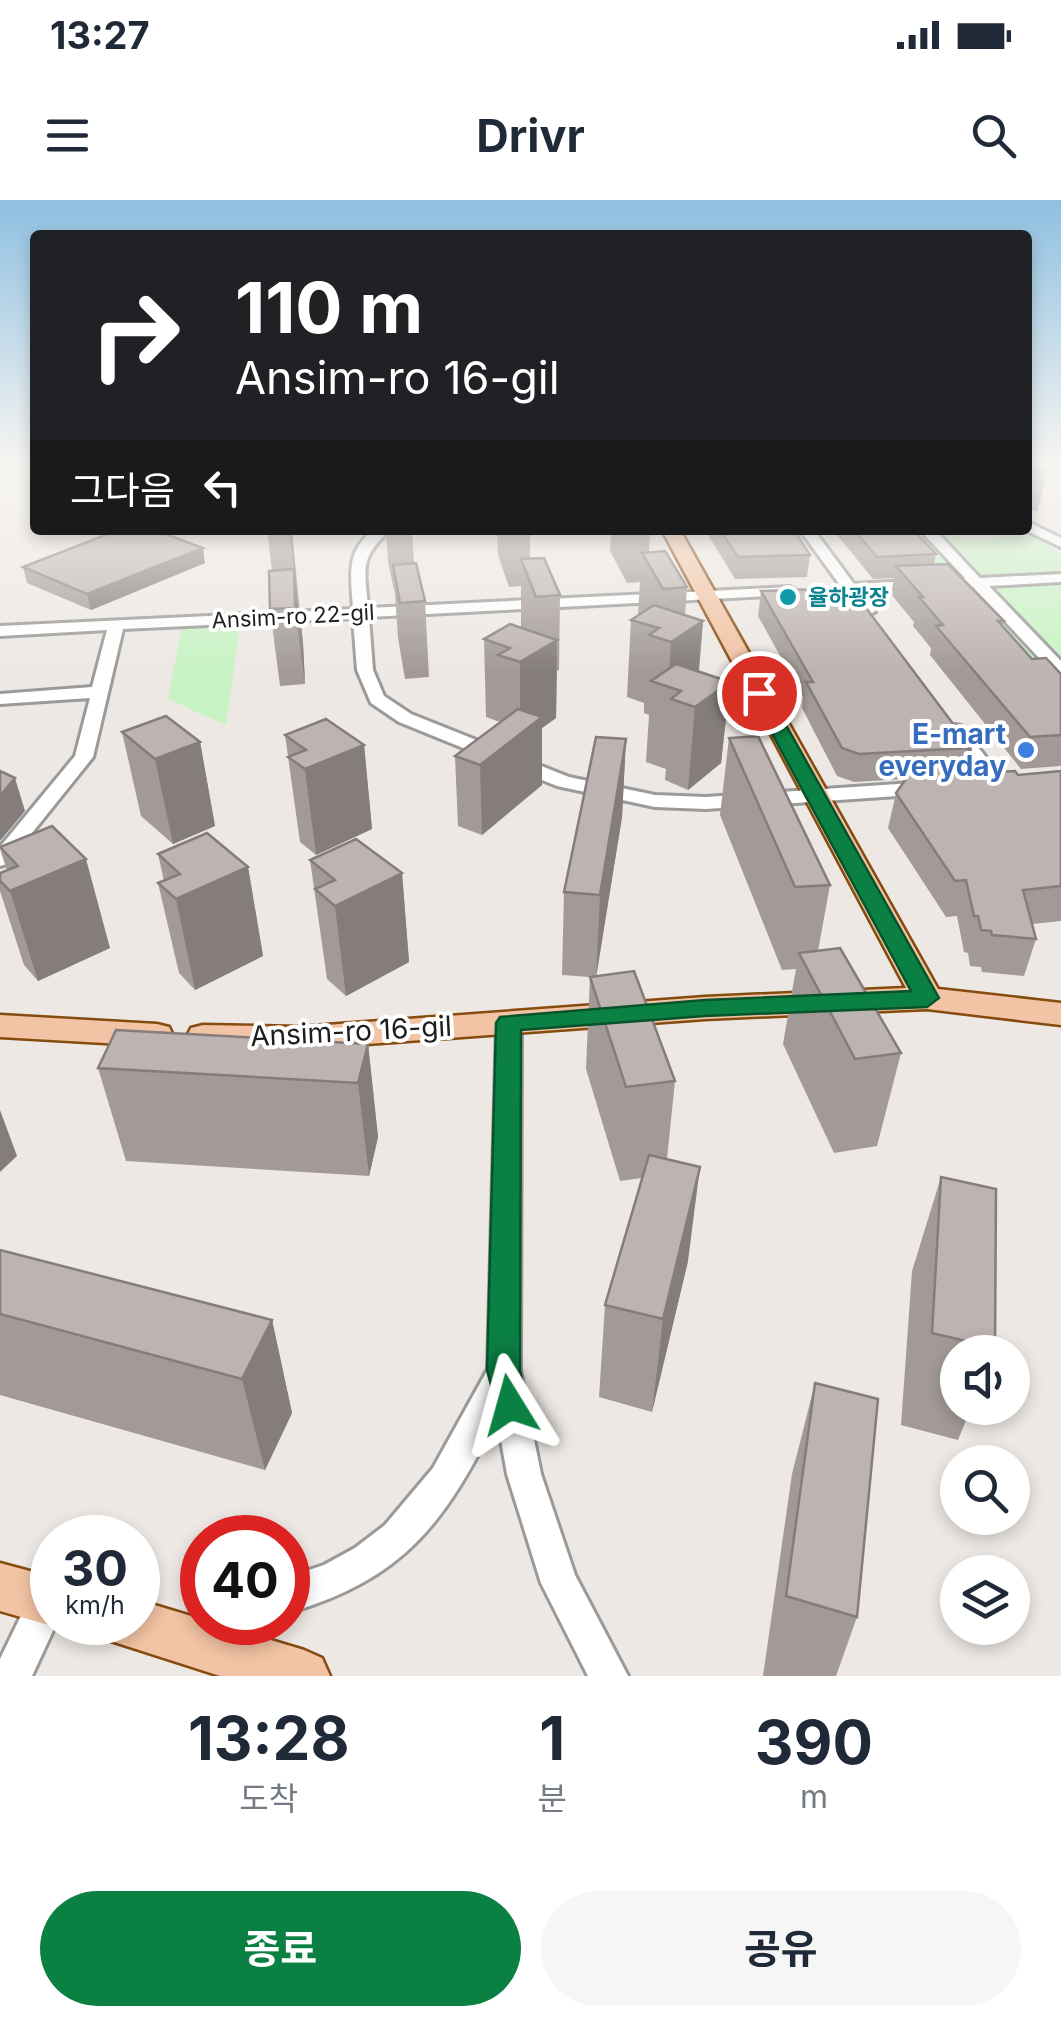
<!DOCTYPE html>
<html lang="ko">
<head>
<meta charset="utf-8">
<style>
	:root { --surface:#fff; --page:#f6f6f7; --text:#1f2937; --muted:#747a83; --accent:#0b8043 }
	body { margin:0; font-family:Inter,"Noto Sans KR",sans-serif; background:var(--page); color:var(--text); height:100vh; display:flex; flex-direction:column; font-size:38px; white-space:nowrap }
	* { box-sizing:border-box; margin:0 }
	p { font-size:32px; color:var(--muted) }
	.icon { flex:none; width:55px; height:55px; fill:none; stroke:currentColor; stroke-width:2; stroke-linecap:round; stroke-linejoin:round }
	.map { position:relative; height:1476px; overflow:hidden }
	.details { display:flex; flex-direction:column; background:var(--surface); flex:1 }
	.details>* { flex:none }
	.banner { position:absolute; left:30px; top:30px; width:1002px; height:305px; border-radius:10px; box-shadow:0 5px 15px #0003; background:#202124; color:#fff; overflow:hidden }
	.controls { position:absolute; left:940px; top:1135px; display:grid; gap:20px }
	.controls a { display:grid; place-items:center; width:90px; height:90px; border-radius:50%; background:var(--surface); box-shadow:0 5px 15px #0003; font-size:50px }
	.speed { position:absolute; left:30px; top:1315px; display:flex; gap:20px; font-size:50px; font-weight:700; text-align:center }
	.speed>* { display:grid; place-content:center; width:130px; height:130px; border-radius:50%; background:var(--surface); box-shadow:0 5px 15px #0003; line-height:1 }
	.speed small { font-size:25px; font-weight:400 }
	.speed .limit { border:15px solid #d22; background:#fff; color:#111 }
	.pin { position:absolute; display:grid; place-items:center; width:85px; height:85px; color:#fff; margin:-42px; border:5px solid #fff; border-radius:50%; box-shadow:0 2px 10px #0007 }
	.me { position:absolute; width:110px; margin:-55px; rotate:352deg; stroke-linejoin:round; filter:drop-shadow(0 0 8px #0008) }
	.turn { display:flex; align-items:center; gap:35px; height:210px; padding:0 40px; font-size:45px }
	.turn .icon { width:130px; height:130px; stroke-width:2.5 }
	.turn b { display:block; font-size:70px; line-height:85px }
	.then { display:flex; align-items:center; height:95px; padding:0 40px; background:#0003; gap:20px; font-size:38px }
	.eta { display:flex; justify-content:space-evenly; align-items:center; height:170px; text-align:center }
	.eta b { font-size:60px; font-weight:700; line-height:70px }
	.cta { display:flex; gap:20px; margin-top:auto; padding:20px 40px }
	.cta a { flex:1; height:115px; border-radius:60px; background:var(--accent); color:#fff; font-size:40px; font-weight:700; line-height:115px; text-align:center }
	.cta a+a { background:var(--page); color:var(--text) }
	.status { display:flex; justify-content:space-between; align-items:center; height:70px; padding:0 50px; background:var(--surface); direction:ltr }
	.status svg { height:28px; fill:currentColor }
	header { display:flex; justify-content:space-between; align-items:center; height:130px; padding:0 40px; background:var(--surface); font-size:45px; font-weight:700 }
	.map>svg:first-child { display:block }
	.park { fill:#c8f3c4 }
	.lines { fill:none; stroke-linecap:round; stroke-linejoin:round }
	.minor-casing { stroke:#9a9a9a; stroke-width:6 }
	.major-casing { stroke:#864b0f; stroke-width:5 }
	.minor { fill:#fff; fill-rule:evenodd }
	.major { fill:#f2c3a4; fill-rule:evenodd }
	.wall { fill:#a39a97 }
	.shaded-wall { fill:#847d7b }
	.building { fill:#bdb3b0; stroke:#847d7b; stroke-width:2.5 }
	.route { fill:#0b8043; stroke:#07532c; stroke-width:2.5 }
	.culture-dot { fill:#0f9aa8; stroke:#fff; stroke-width:4 }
	.shop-dot { fill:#3f7fe0; stroke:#fff; stroke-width:4 }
	.labels { text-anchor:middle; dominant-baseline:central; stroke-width:8; stroke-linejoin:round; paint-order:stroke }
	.far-culture-label { font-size:22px; font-weight:bold; fill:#0d838f; stroke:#fff; text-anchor:start }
	.far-street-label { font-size:22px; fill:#1d1d1d; stroke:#fff }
	.shop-label { font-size:28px; font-weight:bold; fill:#366cbe; stroke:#fff; text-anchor:end }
	.street-label { font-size:28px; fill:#1d1d1d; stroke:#fff }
</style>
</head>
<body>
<div class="status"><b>13:27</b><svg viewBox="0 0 49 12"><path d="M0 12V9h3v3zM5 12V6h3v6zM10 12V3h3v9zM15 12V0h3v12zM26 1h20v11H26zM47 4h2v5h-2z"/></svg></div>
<header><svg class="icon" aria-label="menu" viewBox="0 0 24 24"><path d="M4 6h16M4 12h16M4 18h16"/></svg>Drivr<svg class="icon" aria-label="search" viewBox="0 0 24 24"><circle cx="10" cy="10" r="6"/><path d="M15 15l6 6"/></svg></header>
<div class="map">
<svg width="1061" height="1476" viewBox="0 0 1061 1476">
	<rect width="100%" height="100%" fill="#ede8e3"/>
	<g class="park">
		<path d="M 902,330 L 950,330 L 960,340 L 1039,335 L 1061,356 L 1061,503 Z"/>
		<path d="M 241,418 L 226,525 L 168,499 L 183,421 Z"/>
	</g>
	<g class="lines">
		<defs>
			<g id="minor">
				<path d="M 1028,322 L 1061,338 L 1061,347 L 1025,330 Z"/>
				<path d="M 374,330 L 390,330 C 359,359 365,367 368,408 L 790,387 L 797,391 L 790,395 L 369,417 L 373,470 L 384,496 L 411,514 L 569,577 L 655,595 L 706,597 L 927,582 L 937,588 L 927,594 L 706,609 L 655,607 L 557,586 L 399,522 L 371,503 L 357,470 L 353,418 L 123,429 L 93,557 L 7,664 L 0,666 L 0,647 L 75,556 L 90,498 L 0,504 L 0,494 L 92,487 L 107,430 L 0,436 L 0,426 L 353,409 C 351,376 345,351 374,330 Z"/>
				<path d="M 800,330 L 814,330 L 854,384 L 965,378 L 920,330 L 935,330 L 980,378 L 1061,374 L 1061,382 L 989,386 L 1061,461 L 1061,476 L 1055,475 L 973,387 L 860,393 L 875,412 L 862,415 L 846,393 L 837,392 L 835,389 L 840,385 Z"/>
				<path d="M 955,525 L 961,526 L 993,566 L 985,586 L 959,593 L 949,587 L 970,578 L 974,566 L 946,530 Z"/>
				<path d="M 509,815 L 518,817 L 521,823 L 520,1170 L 541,1274 L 575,1375 L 628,1476 L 588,1476 L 541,1383 L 507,1274 L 497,1218 C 445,1323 404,1379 288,1413 L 288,1377 L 324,1365 L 355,1348 L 385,1325 L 433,1268 L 488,1169 L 497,823 L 500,817 Z"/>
				<path d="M 48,1382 L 52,1383 L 52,1422 L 57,1422 L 32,1476 L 0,1476 L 0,1459 L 35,1387 Z"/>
			</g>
			<g id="major">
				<path d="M 662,330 L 680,330 L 938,789 L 1061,803 L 1061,825 L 927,809 L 705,819 L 299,849 L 191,844 L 187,836 L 191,828 L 203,825 L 299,827 L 705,797 L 906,788 Z"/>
				<path d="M 0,815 L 157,824 L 169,827 L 173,835 L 169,843 L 157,846 L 0,837 Z"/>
				<path d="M 0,1363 L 52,1377 L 52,1422 L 60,1422 L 52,1426 L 0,1411 Z"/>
				<path d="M 138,1400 L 304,1450 L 322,1458 L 330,1476 L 220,1476 L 108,1440 L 101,1422 L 138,1422 Z"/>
			</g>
		</defs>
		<use href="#minor" class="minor-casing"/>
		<use href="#major" class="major-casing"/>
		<use href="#minor" class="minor"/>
		<use href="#major" class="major"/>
	</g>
	<g class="wall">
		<path d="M 1028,266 L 1049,266 L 1037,312 L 1028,309 Z"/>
		<path d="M 267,330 L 292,330 L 303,443 L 305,484 L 280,486 L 270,409 L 272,371 Z"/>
		<path d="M 386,330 L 412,330 L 414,363 L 425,401 L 429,477 L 405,479 L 398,438 L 395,394 L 388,362 Z"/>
		<path d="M 497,330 L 530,330 L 530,359 L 560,395 L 559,470 L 557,471 L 556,518 L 542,528 L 542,585 L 482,635 L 458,626 L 455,556 L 500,522 L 486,517 L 484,439 L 521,427 L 521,386 L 509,387 L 498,355 Z"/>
		<path d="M 611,330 L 650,330 L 649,352 L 687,387 L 685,415 L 703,421 L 699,472 L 730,482 L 721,563 L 688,590 L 665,580 L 666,569 L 646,562 L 649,515 L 644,513 L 644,503 L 627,497 L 631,420 L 638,415 L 640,382 L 627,383 L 610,351 Z"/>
		<path d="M 705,330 L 794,330 L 810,355 L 807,377 L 735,379 Z"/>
		<path d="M 833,330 L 913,330 L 936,354 L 934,365 L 1004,421 L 1002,426 L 1032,459 L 1061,474 L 1061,566 L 1021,569 L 930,455 L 931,448 L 913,426 L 914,422 L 891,394 L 894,378 L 873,379 Z"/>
		<path d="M 167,335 L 205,363 L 91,410 L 27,383 L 23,367 Z"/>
		<path d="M 761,391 L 974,541 L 967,568 L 962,574 L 1018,575 L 1061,571 L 1061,721 L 1032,724 L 1036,739 L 1024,776 L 982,772 L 981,767 L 970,766 L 968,753 L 964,752 L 957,716 L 946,717 L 888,628 L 896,593 L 906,579 L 854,582 L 837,576 L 802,508 L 803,497 L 758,416 Z"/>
		<path d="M 122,532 L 200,542 L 215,626 L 173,644 L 141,616 Z"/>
		<path d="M 285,535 L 364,545 L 372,629 L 316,655 L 300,642 Z"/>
		<path d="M 729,538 L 830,685 L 818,751 L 901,853 L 877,946 L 834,953 L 783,844 L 796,769 L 782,770 L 720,615 Z"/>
		<path d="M 626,539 L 622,617 L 596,776 L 675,881 L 667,959 L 688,1061 L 652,1212 L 599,1197 L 605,1105 L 642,978 L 620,981 L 586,869 L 590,777 L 562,775 L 564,692 Z"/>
		<path d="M 0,649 L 110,748 L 38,781 L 24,765 L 0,691 L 0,673 L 7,671 Z"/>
		<path d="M 158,654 L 248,667 L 263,756 L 195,790 L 179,773 L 158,683 L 164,681 Z"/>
		<path d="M 310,660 L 402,673 L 409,762 L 346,796 L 327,779 Z"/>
		<path d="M 368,844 L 378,937 L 369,976 L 126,961 L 98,868 Z"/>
		<path d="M 941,977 L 995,1148 L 993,1152 L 958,1152 L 958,1208 L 971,1208 L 958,1240 L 901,1225 L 912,1071 Z"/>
		<path d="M 0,1050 L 272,1120 L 292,1213 L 265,1270 L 0,1195 Z"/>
		<path d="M 815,1183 L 857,1417 L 836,1476 L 763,1476 L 792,1274 Z"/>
	</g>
	<g class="shaded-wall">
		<path d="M 0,266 L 7,266 L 0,277 Z"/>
		<path d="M 289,330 L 292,330 L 297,394 Z"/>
		<path d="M 203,348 L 205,363 L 91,410 L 87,394 Z"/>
		<path d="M 294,369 L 303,443 L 305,484 L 295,408 Z"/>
		<path d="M 703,421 L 696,498 L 668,487 L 671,442 Z"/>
		<path d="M 557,440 L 556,518 L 542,528 L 542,585 L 482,635 L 480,565 L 520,534 L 520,462 Z"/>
		<path d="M 730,482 L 721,563 L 688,590 L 695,507 Z"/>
		<path d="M 626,539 L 622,617 L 596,778 L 600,695 Z"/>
		<path d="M 974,541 L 967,568 L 961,576 L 968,548 Z"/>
		<path d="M 200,542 L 215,626 L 173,644 L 155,559 Z"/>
		<path d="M 364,545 L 372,629 L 316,655 L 305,569 Z"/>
		<path d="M 15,578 L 25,611 L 0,641 L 0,596 Z"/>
		<path d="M 86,659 L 110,748 L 38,781 L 10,691 Z"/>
		<path d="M 248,667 L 263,756 L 195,790 L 176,699 Z"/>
		<path d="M 402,673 L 409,762 L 346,796 L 335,706 Z"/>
		<path d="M 368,844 L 378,937 L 369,976 L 358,883 Z"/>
		<path d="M 0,910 L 17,956 L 0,972 Z"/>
		<path d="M 700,967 L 688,1061 L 652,1212 L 663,1119 Z"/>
		<path d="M 272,1120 L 292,1213 L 265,1270 L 242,1179 Z"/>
	</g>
	<g class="building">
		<path d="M 118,330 L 161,330 L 160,332 L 203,348 L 87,394 L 23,367 Z"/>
		<path d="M 720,330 L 794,330 L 810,355 L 738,357 Z"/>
		<path d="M 854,330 L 913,330 L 936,354 L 877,357 Z"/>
		<path d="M 665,351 L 687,387 L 663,389 L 642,353 Z"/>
		<path d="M 544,358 L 560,395 L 536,397 L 521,359 Z"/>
		<path d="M 416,363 L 425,401 L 400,403 L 393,365 Z"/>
		<path d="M 948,364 L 1004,421 L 998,421 L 1032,459 L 1046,458 L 1061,474 L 1061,535 L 1030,537 L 936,426 L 943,425 L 919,397 L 923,397 L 896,366 Z"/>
		<path d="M 294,369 L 295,408 L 270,409 L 269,371 Z"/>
		<path d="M 851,388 L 957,529 L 966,529 L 974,541 L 968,548 L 859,554 L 842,548 L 806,482 L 813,482 L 761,391 Z"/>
		<path d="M 654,405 L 703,421 L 671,442 L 649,435 L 659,428 L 631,420 Z"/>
		<path d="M 510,424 L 557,440 L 520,462 L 498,455 L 510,448 L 484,439 Z"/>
		<path d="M 676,464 L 730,482 L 695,507 L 671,499 L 681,491 L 651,481 Z"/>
		<path d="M 518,509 L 542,517 L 480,565 L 455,556 Z"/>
		<path d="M 166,516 L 200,542 L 155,559 L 122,532 Z"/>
		<path d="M 326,519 L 364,545 L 305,569 L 288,557 L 306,550 L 285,535 Z"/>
		<path d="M 758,536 L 830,685 L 795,687 L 729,538 Z"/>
		<path d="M 596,537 L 626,539 L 600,695 L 564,692 Z"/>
		<path d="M 952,564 L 943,575 L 1015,571 L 1018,575 L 1061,571 L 1061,686 L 1023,690 L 1036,739 L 992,735 L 991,731 L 981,730 L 978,716 L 974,716 L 966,680 L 955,681 L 896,593 L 915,566 Z"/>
		<path d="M 0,571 L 15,578 L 0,596 Z"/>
		<path d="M 52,626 L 86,659 L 10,691 L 0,681 L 0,673 L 18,666 L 0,647 Z"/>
		<path d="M 207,633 L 248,667 L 176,699 L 158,683 L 180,674 L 158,654 Z"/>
		<path d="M 356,639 L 402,673 L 335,706 L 315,689 L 335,680 L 310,660 Z"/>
		<path d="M 840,748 L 901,853 L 855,859 L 799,753 Z"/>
		<path d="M 634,771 L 675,881 L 626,887 L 590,777 Z"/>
		<path d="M 116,830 L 368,844 L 358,883 L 98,868 Z"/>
		<path d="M 649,955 L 700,967 L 663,1119 L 605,1105 Z"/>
		<path d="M 941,977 L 996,989 L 995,1148 L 932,1133 Z"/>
		<path d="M 0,1050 L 272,1120 L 242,1179 L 0,1114 Z"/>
		<path d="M 815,1183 L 878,1199 L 857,1417 L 786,1396 Z"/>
	</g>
	<linearGradient id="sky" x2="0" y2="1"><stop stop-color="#8ec0e1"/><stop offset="0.56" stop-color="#f7f5f2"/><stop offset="1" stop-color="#f7f5f2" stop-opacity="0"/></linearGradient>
	<rect width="1061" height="472" fill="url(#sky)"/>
	<path class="route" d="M 759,488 L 768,493 L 939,798 L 927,807 L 705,816 L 521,830 L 520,1170 L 527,1205 L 522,1215 L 510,1220 L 499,1215 L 487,1170 L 496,823 L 500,817 L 705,800 L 911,791 L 750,493 Z"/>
	<circle class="culture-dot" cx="788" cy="397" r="10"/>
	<circle class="shop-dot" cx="1026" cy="550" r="10"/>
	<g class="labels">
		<g class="far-culture-label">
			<text x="808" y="397">율하광장</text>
		</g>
		<g class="far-street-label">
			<text transform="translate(293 416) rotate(-3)">Ansim-ro 22-gil</text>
		</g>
		<g class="shop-label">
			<text x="1006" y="534">E-mart<tspan x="1006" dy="32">everyday</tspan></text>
		</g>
		<g class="street-label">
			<text transform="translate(351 831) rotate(-3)">Ansim-ro 16-gil</text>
		</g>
	</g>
</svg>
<div class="controls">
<a><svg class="icon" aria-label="sound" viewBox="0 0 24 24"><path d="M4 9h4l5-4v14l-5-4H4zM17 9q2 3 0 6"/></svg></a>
<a><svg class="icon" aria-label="search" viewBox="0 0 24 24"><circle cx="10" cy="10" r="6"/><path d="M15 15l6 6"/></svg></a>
<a><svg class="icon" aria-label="layers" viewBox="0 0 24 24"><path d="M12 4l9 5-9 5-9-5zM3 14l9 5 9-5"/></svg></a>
</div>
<div class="speed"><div>30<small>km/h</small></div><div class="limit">40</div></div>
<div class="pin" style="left:759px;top:493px;background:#d93025"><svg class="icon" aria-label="arrive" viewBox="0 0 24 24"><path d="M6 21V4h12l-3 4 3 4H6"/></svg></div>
<svg class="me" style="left:510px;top:1205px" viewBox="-20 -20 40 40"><path d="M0-17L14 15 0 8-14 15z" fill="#0b8043" stroke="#fff" stroke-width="4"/></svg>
<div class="banner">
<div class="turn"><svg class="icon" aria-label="right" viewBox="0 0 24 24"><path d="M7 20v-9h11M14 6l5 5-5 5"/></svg><div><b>110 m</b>Ansim-ro 16-gil</div></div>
<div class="then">그다음<svg class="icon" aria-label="left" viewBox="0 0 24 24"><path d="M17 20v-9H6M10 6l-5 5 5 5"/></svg></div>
</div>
</div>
<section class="details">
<div class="eta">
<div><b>13:28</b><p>도착</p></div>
<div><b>1</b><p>분</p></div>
<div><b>390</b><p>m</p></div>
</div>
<div class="cta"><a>종료</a><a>공유</a></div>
</section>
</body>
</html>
